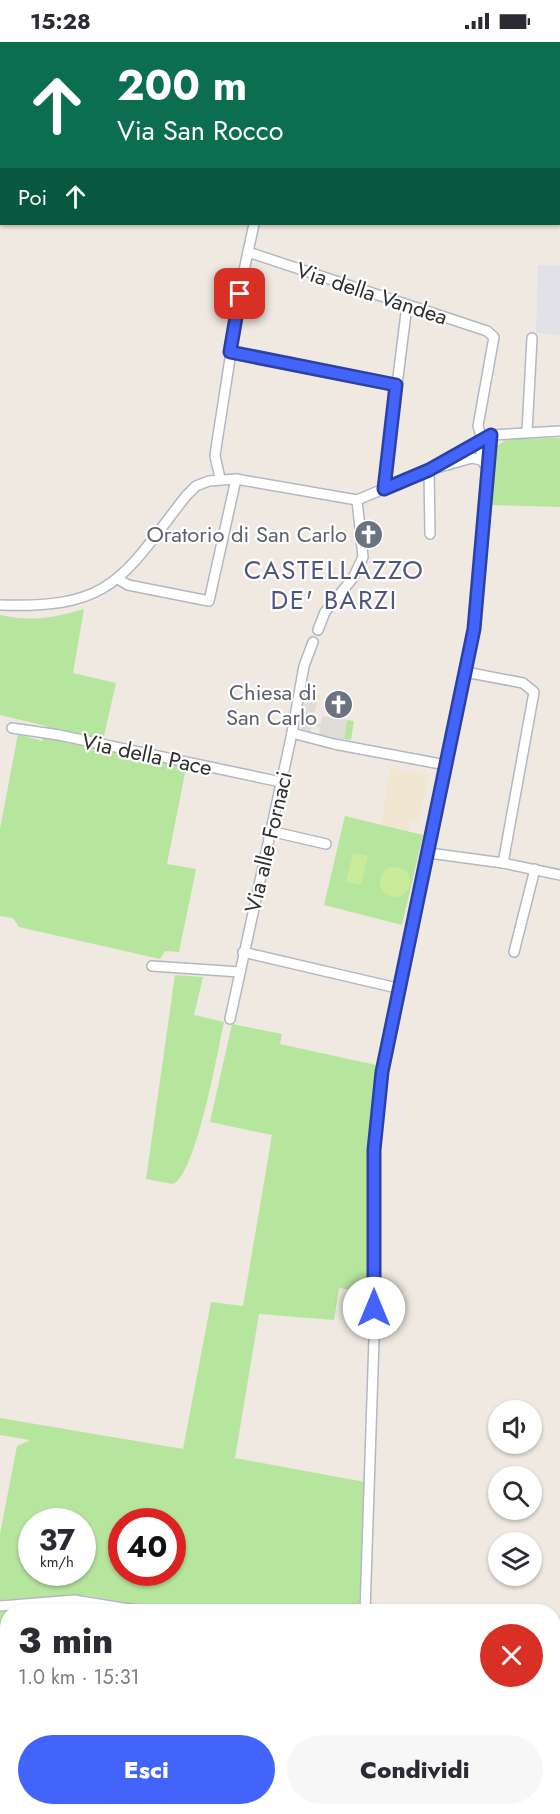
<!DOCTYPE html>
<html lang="it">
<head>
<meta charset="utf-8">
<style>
	:root { --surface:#fff; --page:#f7f7f7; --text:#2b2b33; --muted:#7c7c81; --accent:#4264fb }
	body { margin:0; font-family:Jost,sans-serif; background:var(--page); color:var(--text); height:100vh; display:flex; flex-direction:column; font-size:22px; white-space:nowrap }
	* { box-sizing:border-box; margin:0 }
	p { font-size:20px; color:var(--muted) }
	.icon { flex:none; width:33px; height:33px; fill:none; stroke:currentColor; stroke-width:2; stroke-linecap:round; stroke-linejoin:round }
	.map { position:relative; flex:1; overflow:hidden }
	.sheet { position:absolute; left:0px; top:1562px; width:561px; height:212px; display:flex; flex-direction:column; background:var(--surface); border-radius:24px 24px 0 0; box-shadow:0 2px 4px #0004 }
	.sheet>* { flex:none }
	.banner { position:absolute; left:0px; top:0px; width:561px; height:183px; box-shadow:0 2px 4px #0004; background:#0b6e4f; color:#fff; overflow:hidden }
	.tools { position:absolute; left:488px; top:1358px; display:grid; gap:12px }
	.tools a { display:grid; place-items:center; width:54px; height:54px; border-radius:50%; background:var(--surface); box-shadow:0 2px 4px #0004; font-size:30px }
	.speed { position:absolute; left:18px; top:1466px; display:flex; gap:12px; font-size:30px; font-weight:700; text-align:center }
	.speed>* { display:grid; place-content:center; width:78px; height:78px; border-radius:50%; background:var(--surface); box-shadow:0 2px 4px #0004; line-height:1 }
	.speed small { font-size:15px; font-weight:400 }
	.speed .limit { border:9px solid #d22; background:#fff; color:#111 }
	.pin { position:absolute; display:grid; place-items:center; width:51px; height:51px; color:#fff; margin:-26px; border-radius:12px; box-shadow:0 3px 9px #0006 }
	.me { position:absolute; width:66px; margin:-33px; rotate:0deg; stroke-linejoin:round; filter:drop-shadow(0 0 4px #0008) }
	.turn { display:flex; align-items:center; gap:21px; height:126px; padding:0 18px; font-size:27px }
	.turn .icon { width:78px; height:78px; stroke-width:2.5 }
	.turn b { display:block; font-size:42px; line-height:51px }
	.then { display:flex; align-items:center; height:57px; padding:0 18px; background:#0003; gap:12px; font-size:22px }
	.round { display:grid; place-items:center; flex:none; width:63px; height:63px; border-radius:32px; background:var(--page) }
	.summary { display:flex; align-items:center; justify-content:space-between; height:102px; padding:0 18px }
	h1 { font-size:36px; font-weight:800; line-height:45px }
	.cta { display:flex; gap:12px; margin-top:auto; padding:12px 18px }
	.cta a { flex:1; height:69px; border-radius:36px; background:var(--accent); color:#fff; font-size:24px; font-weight:800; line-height:69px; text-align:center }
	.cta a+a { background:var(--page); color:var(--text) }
	.status { display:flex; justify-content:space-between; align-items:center; height:42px; padding:0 30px; background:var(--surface); direction:ltr }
	.status svg { height:16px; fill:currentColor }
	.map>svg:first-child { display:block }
	.industrial { fill:#e3e1e8 }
	.education { fill:#f0e6d1 }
	.green { fill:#b6e59e; fill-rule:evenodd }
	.pitch { fill:#c9ec9a }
	.plaza { fill:#dfdcd8 }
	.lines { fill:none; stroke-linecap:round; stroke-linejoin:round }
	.minor-casing { stroke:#b4b7c1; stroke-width:12 }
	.minor { stroke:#fff; stroke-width:9 }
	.route-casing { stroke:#2b41a3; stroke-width:15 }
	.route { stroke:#4264fb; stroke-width:10 }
	.labels { text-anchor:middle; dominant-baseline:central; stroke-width:4.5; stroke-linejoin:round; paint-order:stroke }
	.street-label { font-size:22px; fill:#2e2e2e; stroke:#fff }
	.worship-label { font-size:22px; fill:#5b616d; stroke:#fff; text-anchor:end }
	.quarter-label { font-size:26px; letter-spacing:1.5px; fill:#4d5680; stroke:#fff }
</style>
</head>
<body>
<div class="status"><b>15:28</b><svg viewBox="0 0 49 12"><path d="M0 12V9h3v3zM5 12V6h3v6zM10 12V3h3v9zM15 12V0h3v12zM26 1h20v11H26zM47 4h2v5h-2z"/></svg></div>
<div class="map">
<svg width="560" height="1772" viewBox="0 0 560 1772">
	<rect width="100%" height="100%" fill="#efe9e1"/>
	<path class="industrial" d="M 538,223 L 560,224 L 560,293 L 536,291 Z"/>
	<path class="education" d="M 390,726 L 428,733 L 418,781 L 410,779 L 408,790 L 381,783 Z"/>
	<g class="green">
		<path d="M 560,396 L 560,465 L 488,463 L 494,406 L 507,397 Z"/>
		<path d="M 84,567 L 73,631 L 116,641 L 101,707 L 186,726 L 167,822 L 196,827 L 179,910 L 165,909 L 160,917 L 19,885 L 13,876 L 0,874 L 0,787 L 18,692 L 42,699 L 46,684 L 0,673 L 0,573 C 31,580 54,576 84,567 Z"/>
		<path d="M 347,678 L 354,679 L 351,698 L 344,697 Z"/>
		<path d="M 345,774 L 423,793 L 402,883 L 324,863 Z"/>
		<path d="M 175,933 L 203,935 L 194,973 L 224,980 C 218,1007 196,1133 173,1142 L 146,1137 Z"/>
		<path d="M 232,982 L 282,992 L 280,1002 L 376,1023 L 369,1250 L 339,1246 L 334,1278 L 259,1272 L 235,1416 L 365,1440 L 359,1569 L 173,1569 L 84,1553 L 0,1558 L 0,1492 L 17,1404 L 30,1398 L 0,1393 L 0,1376 L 183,1407 L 211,1260 L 243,1264 L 272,1093 L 210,1080 ZM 32,1479 L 82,1479 L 82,1530 L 32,1530 ZM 122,1479 L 172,1479 L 172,1530 L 122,1530 Z"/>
		<path d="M 51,1564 L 105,1569 L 8,1569 L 7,1742 L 0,1739 L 0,1570 Z"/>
		<path d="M 82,1766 L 164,1766 L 162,1772 L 102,1772 Z"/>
		<path d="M 390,1766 L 428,1766 L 427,1770 C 413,1772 401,1772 390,1766 Z"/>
	</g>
	<g class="pitch">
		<path d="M 353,811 L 368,814 L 361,843 L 346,840 Z"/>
		<circle cx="395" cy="840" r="15"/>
	</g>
	<path class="plaza" d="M 311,650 L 319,653 L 312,681 L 321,682 L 322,674 L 347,678 L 344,697 L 319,693 L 320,685 L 312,684 L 310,691 L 301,686 L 304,661 L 307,662 Z"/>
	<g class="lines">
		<defs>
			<g id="minor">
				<path d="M 46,2 L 47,0"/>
				<path d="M 248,210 L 487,289 L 494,295 L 478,384 L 482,397"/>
				<path d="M 230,310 L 396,343"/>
				<path d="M 527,390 L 532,296"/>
				<path d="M 484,422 L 481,411 L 490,395"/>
				<path d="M 440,425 L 472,416 L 481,418"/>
				<path d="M 429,428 L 430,492"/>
				<path d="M 220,436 L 215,414 L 217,400 L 243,233 L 254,182"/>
				<path d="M 384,447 L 407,263"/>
				<path d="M 118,537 L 128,543 L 209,559 L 236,437"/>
				<path d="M 0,563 C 113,567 122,536 186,454 L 196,444 L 209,439 L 236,437 L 357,458 L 429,428 L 491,393 L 560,389"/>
				<path d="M 318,588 L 325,570 L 353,536 L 363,515 L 357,458"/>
				<path d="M 465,630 L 523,641 L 534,650 L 503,821"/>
				<path d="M 12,686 L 59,693 L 281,740"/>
				<path d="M 292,691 L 334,702 L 446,723"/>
				<path d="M 270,789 L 326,802"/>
				<path d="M 429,811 L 503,821 L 560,833"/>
				<path d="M 243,910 L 397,946"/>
				<path d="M 514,910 L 535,827"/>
				<path d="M 152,924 L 240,930"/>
				<path d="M 230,977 L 292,691 L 304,624 L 313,600"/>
				<path d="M 0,1564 L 74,1558 L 142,1569"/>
				<path d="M 365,1569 L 374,1297 L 374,1108 L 382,1030 L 474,587 L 491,393"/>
				<path d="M 353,1772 L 354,1766"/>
			</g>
		</defs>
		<use href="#minor" class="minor-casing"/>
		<use href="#minor" class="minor"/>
	</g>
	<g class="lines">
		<defs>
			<path id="route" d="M 240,252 L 230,310 L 396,343 L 384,447 L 429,428 L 491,393 L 474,587 L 382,1030 L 374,1108 L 374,1266"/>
		</defs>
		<use href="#route" class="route-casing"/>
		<use href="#route" class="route"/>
	</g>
	<defs>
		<symbol id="church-disc" viewBox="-11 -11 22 22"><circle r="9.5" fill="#6b7280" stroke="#fff"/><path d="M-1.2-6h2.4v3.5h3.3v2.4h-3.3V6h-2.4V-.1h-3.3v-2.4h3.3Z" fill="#fff"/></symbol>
	</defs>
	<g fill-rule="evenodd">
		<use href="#church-disc" x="352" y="476" width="33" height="33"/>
		<use href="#church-disc" x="322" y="646" width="33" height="33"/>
	</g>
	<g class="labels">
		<g class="street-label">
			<text transform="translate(372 251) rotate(18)">Via della Vandea</text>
			<text transform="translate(147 712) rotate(12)">Via della Pace</text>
			<text transform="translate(268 800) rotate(-77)">Via alle Fornaci</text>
		</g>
		<g class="worship-label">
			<text x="347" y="492">Oratorio di San Carlo</text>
			<text x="317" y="650">Chiesa di<tspan x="317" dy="25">San Carlo</tspan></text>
		</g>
		<g class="quarter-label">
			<text x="334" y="528">CASTELLAZZO<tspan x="334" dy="30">DE' BARZI</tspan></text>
		</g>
	</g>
</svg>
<div class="tools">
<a><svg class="icon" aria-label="sound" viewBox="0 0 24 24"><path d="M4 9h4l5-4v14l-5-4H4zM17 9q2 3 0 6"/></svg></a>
<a><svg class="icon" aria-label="search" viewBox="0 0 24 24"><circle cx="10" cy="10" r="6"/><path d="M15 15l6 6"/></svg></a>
<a><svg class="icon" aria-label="layers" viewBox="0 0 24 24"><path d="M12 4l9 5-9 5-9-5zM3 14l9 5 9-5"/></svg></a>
</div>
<div class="speed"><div>37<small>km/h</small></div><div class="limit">40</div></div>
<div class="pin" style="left:240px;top:252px;background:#d93025"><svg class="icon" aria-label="arrive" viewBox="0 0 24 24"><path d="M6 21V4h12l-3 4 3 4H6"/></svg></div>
<svg class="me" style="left:374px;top:1266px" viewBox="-20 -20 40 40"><circle r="19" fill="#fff"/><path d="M0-13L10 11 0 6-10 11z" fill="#4264fb"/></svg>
<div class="banner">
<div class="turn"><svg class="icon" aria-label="ahead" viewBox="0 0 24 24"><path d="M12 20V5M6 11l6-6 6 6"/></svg><div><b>200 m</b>Via San Rocco</div></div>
<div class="then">Poi<svg class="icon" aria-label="ahead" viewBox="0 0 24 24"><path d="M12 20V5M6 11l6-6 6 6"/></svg></div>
</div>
<section class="sheet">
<div class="summary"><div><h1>3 min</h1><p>1.0 km · 15:31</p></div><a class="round" style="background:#d93025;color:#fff"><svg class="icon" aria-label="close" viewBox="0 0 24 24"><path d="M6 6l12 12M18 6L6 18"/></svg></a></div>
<div class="cta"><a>Esci</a><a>Condividi</a></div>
</section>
</div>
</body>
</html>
